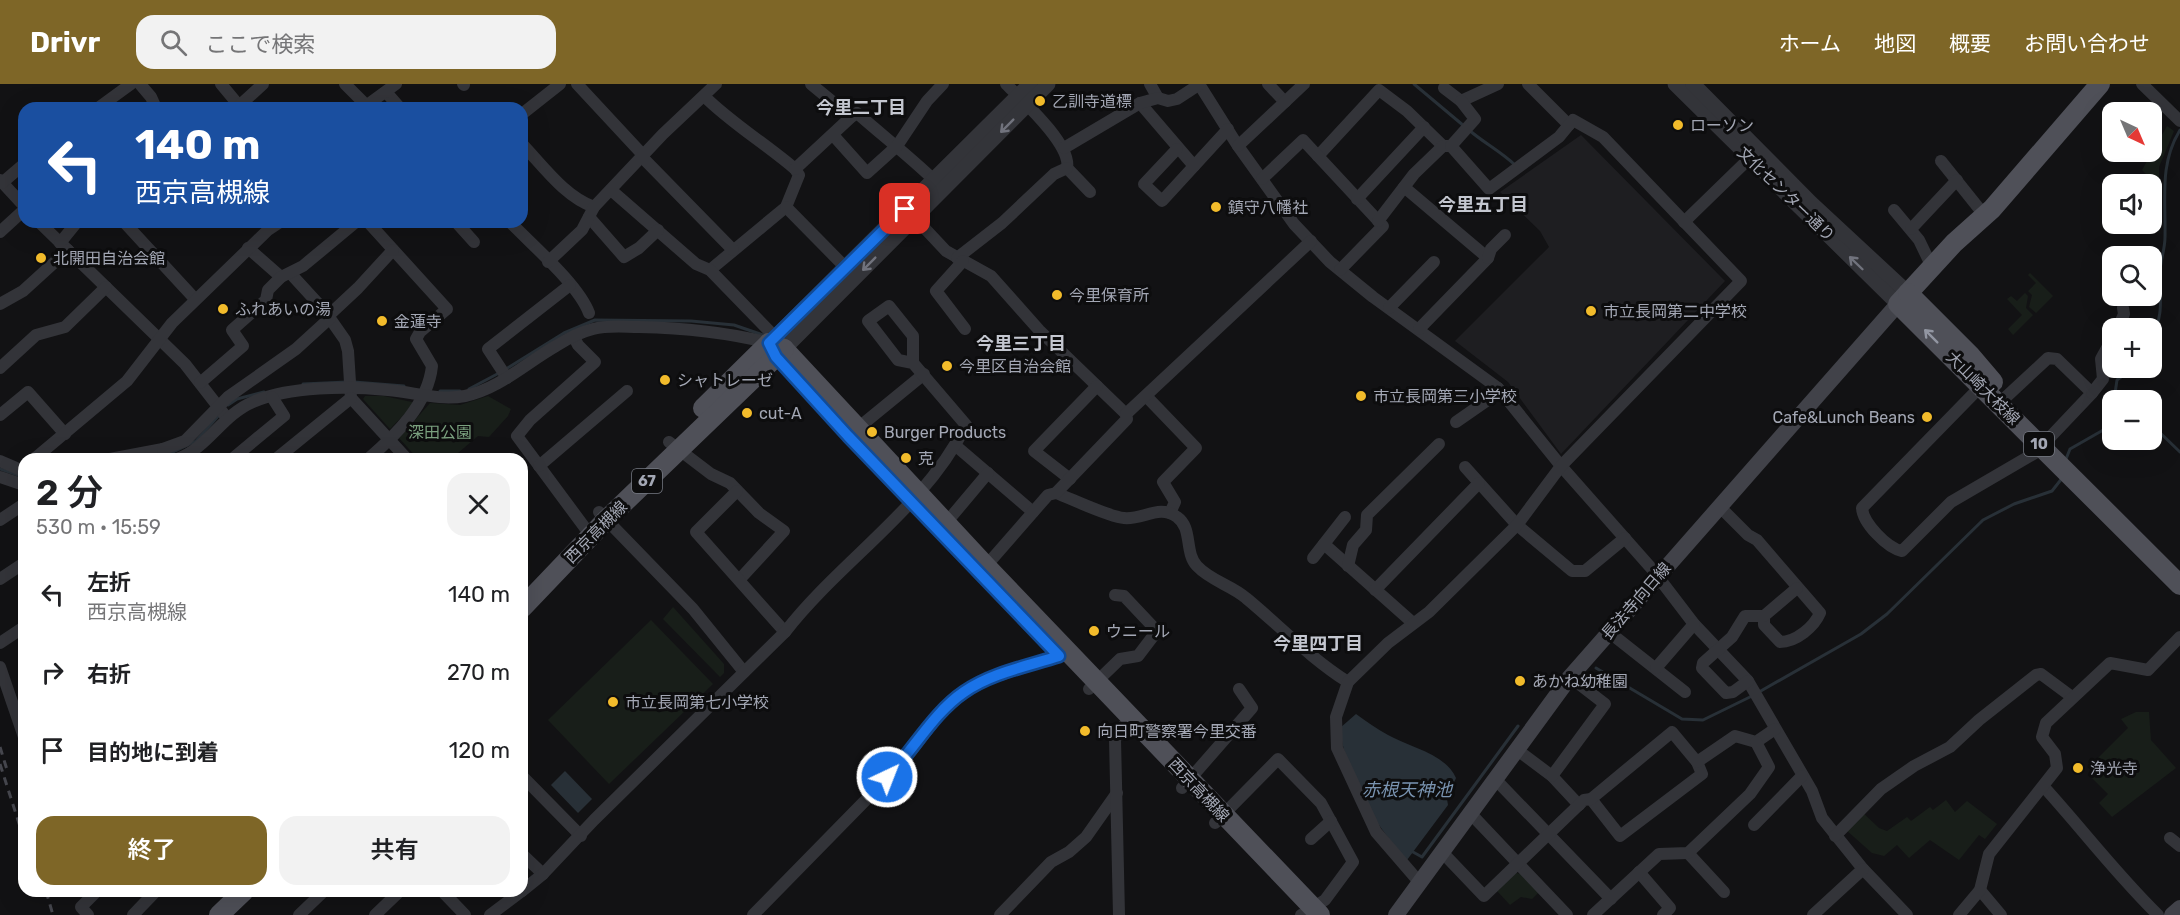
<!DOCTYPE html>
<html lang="ja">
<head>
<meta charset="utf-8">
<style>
	:root { --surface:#fff; --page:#f2f2f2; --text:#202124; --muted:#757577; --accent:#7e6627 }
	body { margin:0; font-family:Rubik,"Noto Sans JP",sans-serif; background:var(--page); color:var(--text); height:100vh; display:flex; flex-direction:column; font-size:22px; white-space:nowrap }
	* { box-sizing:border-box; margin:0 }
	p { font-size:20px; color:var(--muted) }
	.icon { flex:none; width:33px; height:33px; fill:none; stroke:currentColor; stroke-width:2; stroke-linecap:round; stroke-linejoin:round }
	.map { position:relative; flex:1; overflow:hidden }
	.drawer { position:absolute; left:18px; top:369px; width:510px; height:444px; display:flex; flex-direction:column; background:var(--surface); border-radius:18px; box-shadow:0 6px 24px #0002 }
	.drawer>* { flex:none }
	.banner { position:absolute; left:18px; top:18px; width:510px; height:126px; border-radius:18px; box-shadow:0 6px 24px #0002; background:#1a4fa0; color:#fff; overflow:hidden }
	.needle { width:39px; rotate:136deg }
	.fabs { position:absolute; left:2102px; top:18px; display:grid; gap:12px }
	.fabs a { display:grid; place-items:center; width:60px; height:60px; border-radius:12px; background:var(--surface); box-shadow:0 6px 24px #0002; font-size:30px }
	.pin { position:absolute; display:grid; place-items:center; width:51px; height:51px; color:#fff; margin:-26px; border-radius:12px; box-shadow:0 3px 9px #0006 }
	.me { position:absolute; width:66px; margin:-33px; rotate:43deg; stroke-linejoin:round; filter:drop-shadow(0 0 4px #0008) }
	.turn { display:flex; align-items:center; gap:21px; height:126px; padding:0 18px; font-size:27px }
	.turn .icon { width:78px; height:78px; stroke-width:2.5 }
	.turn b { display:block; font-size:42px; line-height:51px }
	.round { display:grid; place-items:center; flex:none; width:63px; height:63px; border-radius:18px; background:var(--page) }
	.headline { display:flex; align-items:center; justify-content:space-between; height:102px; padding:0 18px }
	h1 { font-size:36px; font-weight:600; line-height:45px }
	.action { display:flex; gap:12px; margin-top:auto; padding:12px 18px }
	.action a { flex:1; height:69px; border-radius:18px; background:var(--accent); color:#fff; font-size:24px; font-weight:600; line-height:69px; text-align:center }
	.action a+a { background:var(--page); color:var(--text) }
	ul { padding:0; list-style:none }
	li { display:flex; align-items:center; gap:18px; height:78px; padding:0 18px }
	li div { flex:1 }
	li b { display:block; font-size:22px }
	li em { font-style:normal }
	header { display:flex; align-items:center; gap:36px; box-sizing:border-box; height:84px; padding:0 30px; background:var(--accent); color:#fff }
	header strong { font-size:28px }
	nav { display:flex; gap:33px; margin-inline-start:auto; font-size:21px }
	.search { width:420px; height:54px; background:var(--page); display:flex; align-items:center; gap:15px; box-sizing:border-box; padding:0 21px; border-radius:18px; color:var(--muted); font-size:22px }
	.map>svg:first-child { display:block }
	.built { fill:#1e1e21 }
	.green { fill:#181e19 }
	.water { fill:#283037 }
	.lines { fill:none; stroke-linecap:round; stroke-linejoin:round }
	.stream { stroke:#283037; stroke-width:3 }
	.minor { stroke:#333439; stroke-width:12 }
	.tertiary { stroke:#333439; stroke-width:15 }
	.secondary { stroke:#414249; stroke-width:16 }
	.primary { stroke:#4f5058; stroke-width:20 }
	.rail { stroke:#46474e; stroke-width:3; stroke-dasharray:8 6; stroke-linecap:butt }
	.oneway { stroke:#71737d }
	.oneway2 { stroke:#9296a2 }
	.route-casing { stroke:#114b97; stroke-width:15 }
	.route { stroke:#1a73e8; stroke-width:10 }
	.poi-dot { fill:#f2bb2b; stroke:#0d0d0e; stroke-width:2 }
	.labels { text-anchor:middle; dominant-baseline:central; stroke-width:6; stroke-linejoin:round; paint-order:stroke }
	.shield { fill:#0d0d0e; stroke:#767982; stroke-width:1.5 }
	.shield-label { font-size:15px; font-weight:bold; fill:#a3a7b4 }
	.poi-label { font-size:16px; fill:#a3a7b4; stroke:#0d0d0e; text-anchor:start }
	.street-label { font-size:16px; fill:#a3a7b4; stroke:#0d0d0e }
	.park-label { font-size:16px; fill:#7aa07e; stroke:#0d0d0e }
	.neighbourhood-label { font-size:18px; font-weight:bold; fill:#c4c7d0; stroke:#0d0d0e }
	.water-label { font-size:18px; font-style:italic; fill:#7993b0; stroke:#0d0d0e }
</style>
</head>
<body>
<header>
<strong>Drivr</strong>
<div class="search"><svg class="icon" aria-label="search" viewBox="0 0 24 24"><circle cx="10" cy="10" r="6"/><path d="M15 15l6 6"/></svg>ここで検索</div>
<nav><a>ホーム</a><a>地図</a><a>概要</a><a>お問い合わせ</a></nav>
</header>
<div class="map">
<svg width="2180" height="831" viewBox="0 0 2180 831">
	<rect width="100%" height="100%" fill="#121214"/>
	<path class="built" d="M 1581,51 L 1725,197 L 1561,370 L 1508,298 L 1455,257 L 1549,163 L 1540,147 L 1500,108 Z"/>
	<g class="green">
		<path d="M 2167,42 L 2174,47 L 2159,83 L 2159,126 L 2153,123 L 2153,97 L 2142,86 Z"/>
		<path d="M 2030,189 L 2053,212 L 2036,229 L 2029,223 L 2032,211 L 2028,207 L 2036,199 L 2028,191 Z"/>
		<path d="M 2025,209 L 2028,212 L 2026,224 L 2033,231 L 2013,251 L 2008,245 L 2022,231 L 2007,215 L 2011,212 L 2017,217 Z"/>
		<path d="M 365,312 L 384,312 L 412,318 L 412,322 L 390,345 L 363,315 Z"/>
		<path d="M 488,312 L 511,325 L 508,332 L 489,353 L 478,352 L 451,375 L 418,375 L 399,354 L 430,319 L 460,321 Z"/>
		<path d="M 673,523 L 724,580 L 724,589 L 720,593 L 663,535 Z"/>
		<path d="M 651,536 L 713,600 L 609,700 L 548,636 Z"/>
		<path d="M 2136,628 L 2149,628 L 2151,656 L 2176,684 L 2112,733 L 2099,719 L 2108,710 L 2091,693 L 2098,683 L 2093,679 L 2128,644 L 2121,635 Z"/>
		<path d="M 1946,716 L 1955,728 L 1967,717 L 1997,740 L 1985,755 L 1979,751 L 1959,776 L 1930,756 L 1909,774 L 1897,761 L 1884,772 L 1872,769 L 1846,746 L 1862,728 L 1879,744 L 1887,747 L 1907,733 L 1911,737 L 1930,723 L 1933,726 Z"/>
		<path d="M 1516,789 L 1522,790 L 1540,807 L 1532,815 L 1521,813 L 1510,821 L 1497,807 Z"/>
	</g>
	<g class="water">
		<path d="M 1356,630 C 1366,637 1377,645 1388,651 C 1409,663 1446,670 1456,694 L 1447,715 L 1448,721 L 1407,776 C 1375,742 1345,691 1340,644 Z"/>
		<path d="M 565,687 L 592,715 L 578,729 L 551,701 Z"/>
	</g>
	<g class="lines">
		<g class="stream">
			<path d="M 1414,0 L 1464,42"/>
			<path d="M 1469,46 C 1484,59 1500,67 1515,81"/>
			<path d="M 2151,256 C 2164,230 2160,217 2160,189 C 2160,177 2165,166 2165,153 C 2166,115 2159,80 2180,46"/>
			<path d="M 506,285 L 564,249 L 595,236 L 691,237 L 734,241 L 763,251"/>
			<path d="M 354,298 L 404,302"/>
			<path d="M 303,300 L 347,298"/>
			<path d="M 469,305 L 501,288"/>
			<path d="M 440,307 L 460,307"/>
			<path d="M 2114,316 L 2117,296 L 2133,284"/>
			<path d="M 228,321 L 237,315 L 264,308"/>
			<path d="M 2151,340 L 2180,368"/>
			<path d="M 167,371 L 196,357 L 220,330"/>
			<path d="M 142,375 L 160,372"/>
			<path d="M 2066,375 L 2070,365 L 2112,341"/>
			<path d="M 0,385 L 24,393"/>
			<path d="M 1596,584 L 1682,635 L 1703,636 L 1754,611"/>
			<path d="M 1759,608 L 1861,550 L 1887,530 L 1983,436 L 2014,420 L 2052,407 L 2063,393"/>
			<path d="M 1413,768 L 1422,773 L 1518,642"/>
		</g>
		<g class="minor">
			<path d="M 140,0 L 151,13 L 156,24"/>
			<path d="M 221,0 L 241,24"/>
			<path d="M 345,0 L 367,22"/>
			<path d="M 463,0 L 464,1"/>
			<path d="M 577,0 L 643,71"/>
			<path d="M 811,0 L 851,33 L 857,29 C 883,52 909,72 934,96"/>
			<path d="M 1006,0 C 1022,16 1072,61 1067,84 L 1090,108"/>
			<path d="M 1150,0 L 1158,14"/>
			<path d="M 1199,0 L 1238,62 L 1294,140 L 1330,178 L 1373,213 L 1498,304 L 1561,382 L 1652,485 L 1694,540 L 1748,597 L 1812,707 L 1822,734 L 1863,785 L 1907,831"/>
			<path d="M 1268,0 L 1285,18"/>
			<path d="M 1528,0 L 1569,41"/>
			<path d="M 2142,0 L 2180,37"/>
			<path d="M 1444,4 L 1461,17 L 1498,0"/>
			<path d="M 386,8 L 400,24"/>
			<path d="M 704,12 C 731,39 766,60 795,85 L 799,91 L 786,123 L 710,186"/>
			<path d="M 1140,19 L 1194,82"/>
			<path d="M 239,22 L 263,0"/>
			<path d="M 98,24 L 131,0"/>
			<path d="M 363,24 L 396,0"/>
			<path d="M 522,30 L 560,0"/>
			<path d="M 833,51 L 867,89 L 897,62 L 927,17 L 943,0"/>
			<path d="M 522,60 C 543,82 565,113 594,123"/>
			<path d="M 1238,62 L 1304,0"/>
			<path d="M 1064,64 L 1140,19 L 1158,14 L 1168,17 L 1177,15 L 1200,0"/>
			<path d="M 1177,65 L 1144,100 L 1162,117 L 1228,45"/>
			<path d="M 1318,72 L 1379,6 L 1407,27 L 1443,62"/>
			<path d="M 642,73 L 733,166"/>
			<path d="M 1941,77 L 1985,132"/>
			<path d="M 795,85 L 851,33"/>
			<path d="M 1262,95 L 1303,56 L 1383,142 L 1340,186"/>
			<path d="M 0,96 L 24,122"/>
			<path d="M 2,99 L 24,80"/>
			<path d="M 1404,103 L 1488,174 L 1419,245"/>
			<path d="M 611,106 L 696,180 L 710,186 L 775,253"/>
			<path d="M 1357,115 L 1424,43"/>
			<path d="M 786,123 L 846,184"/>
			<path d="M 1894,126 L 1919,156 L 1932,183"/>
			<path d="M 589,133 L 624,173 L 639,164 L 658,146"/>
			<path d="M 915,134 L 946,167 L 991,192 L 1039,246 L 1126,330"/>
			<path d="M 1378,137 L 1414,90 L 1443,62 L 1449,62"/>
			<path d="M 39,138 L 185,280 L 227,334"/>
			<path d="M 124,138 L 195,215"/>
			<path d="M 368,138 L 447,225 L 420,248 L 416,255 L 432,282 C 428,320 396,351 368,375"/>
			<path d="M 456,138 L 474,158"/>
			<path d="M 510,138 C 533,162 578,200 589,229"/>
			<path d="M 1684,138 L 1757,67"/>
			<path d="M 1911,145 L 1957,96"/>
			<path d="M 0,148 L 24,126"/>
			<path d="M 60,159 L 77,138"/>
			<path d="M 248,164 L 281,193"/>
			<path d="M 957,174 L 1002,139 L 1054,90 L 1067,84"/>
			<path d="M 1488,174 L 1491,165 L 1505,151"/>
			<path d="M 963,177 L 936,207 L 965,245"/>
			<path d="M 548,178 L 582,146 L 594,123 L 663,50 L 716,0"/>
			<path d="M 291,190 L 324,226 L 345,256 L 348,267 L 351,314 L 407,375"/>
			<path d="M 0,220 L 23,207 L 68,166"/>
			<path d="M 1389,224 L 1434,178"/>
			<path d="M 328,232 L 358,204 L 393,166"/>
			<path d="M 2118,244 L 2124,230 L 2123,224"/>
			<path d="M 574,253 L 578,261 L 595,278 L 530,336 L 517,352 L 591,452"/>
			<path d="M 0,284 L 36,251 L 65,243 L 106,203"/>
			<path d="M 507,294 L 488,265 L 570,201"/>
			<path d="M 200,299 L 243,262 L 232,246 L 266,216 L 268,206 L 281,193 L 303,182 L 356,138"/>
			<path d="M 1984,299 L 1862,424 C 1863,439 1887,464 1902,467 L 1951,418 L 2035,369 L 2092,309 L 2057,275 L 2048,274 L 2006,313"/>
			<path d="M 2092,309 L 2103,295 L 2101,275 L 2112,255"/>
			<path d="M 1146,312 L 1196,364 L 1163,398 L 1175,418 L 1170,429"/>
			<path d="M 0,331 L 28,308 L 65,350"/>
			<path d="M 1456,338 L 1492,313 L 1498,304"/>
			<path d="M 858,344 L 924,290"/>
			<path d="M 669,358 L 711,390 L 730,399 L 759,429 L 784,447 L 740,495"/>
			<path d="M 956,362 L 1033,428"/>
			<path d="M 34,375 L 127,297 L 172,239 L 268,146 L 280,138"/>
			<path d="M 110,375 L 163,365"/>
			<path d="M 164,375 L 163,365 L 185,357 L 228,313 L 296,265 L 330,234"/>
			<path d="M 177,375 C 208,364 222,331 253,318 C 290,302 348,302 388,306 C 414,308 439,317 465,312 C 499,305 526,279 556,262 C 567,255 581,248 593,245 C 608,241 624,243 639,243 C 684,244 726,248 769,259"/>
			<path d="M 232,375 L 284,332 L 272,313"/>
			<path d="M 276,375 L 351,314"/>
			<path d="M 0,377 L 21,386 L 24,383"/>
			<path d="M 539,382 L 627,307"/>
			<path d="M 1465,383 L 1517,441 L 1572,487 L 1585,487 L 1625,454"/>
			<path d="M 0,393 L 24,401"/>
			<path d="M 1070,395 L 1034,367 L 1097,302"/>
			<path d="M 737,407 L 696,448 L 785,548"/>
			<path d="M 1056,409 C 1072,415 1109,433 1124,434 C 1143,436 1159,420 1177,433 C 1193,444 1184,468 1197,482 C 1211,497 1231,501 1246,514 C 1280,542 1310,574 1348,598"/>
			<path d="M 1719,422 L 1748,451 L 1757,456 L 1820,529 C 1814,543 1796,558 1780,558 L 1764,541 L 1764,532"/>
			<path d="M 599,428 L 693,525 L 744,588"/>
			<path d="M 0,436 L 24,420"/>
			<path d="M 946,439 L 988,389"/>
			<path d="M 1324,460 L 1413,539"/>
			<path d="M 1313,474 L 1345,433"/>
			<path d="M 1348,482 L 1353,461 L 1366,446 L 1367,431 L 1439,360"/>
			<path d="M 979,490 L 1048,411 L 1056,409 L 1127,335 L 1126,330 L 1311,157"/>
			<path d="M 0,495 L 24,479"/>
			<path d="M 1375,506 L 1479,399"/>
			<path d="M 1609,548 L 1685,608"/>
			<path d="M 0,559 L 24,543"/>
			<path d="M 0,583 L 24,653"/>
			<path d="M 1656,584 L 1694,540"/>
			<path d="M 1748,597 L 1733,608 L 1726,609 L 1702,584 L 1703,579 L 1732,553 L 1745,532 L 1764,532 L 1797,504"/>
			<path d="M 1089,605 L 1120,575 L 1138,572 L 1157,547 L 1124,512 L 1115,511"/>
			<path d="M 1516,665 L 1552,692 L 1579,721"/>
			<path d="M 522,692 L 581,752"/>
			<path d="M 1552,692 L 1605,620 L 1570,593"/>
			<path d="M 1496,696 L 1611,815"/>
			<path d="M 2044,703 C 2083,746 2117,791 2158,831"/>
			<path d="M 1182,704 L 1252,624 L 1239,605"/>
			<path d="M 1591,715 L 1620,752 L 1702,690 L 1697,678"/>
			<path d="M 1471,730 L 1567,831"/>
			<path d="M 1215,739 L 1278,675 L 1321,719 L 1353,778 L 1325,816 L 1301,831"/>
			<path d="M 1754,741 L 1802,692"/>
			<path d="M 1835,752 L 1881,705 L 1914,682 L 1950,663 L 1979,636 L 2036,591 L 2041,590 L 2072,613"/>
			<path d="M 2170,754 L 2180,762"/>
			<path d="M 1311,755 L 1331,737"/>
			<path d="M 1442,768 L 1484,812 L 1584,716 L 1591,715 L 1672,648 L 1697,678 L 1735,652 L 1756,658 L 1775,645"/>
			<path d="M 1688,769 L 1724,808"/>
			<path d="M 522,770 L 543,790"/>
			<path d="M 1639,788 L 1670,824 L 1663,831"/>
			<path d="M 1420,799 L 1376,748 L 1337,664 L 1336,633 L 1348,598 L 1388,559 L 1429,528 L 1517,441 L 1561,382 L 1741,197 L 1603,53 L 1573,36 L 1559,53 L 1489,105 L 1451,62 L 1475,35 L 1461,17"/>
			<path d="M 1980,806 L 2001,831"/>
			<path d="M 442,807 L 465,831"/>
			<path d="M 522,807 L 543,790 L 594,736 L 785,548 C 842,475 924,425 966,341 L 913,279 L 898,276 L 868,237 L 889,222 L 913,252 L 913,279"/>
			<path d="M 88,831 L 81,823 L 97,807"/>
			<path d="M 133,831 L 156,807"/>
			<path d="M 299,831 L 324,807"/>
			<path d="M 375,831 L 400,807"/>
			<path d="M 490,831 L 522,807"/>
			<path d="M 753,831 L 903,678 L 938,632 L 964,608 L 991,594 L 1059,572"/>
			<path d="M 1000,831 L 1051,778 L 1069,768 L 1086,753 L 1117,709"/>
			<path d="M 1119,831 L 1115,655 L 1124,641"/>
			<path d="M 1593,831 L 1659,770 L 1688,769 L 1750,710 L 1769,683 L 1756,658"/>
			<path d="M 1813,831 L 1863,785"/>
			<path d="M 1959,831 L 1980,806 L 1989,770 L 2057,684 L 2055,670 L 2042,653 L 2046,639 L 2110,579 L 2148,586 L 2180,553"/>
		</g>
		<g class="tertiary">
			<path d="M 1675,0 L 1898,220"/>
			<path d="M 1693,0 L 1811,119 L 1908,209"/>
			<path d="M 769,259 L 1030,0"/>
			<path d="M 784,265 L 1048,0"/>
		</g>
		<g class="secondary">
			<path d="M 1396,831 L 1570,593 L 1898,220"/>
			<path d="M 2172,831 L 2180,824"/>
		</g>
		<g class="primary">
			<path d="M 2100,0 L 1992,125 L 1954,159 L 1898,220 L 2180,501"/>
			<path d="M 1908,209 L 1970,271 L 1993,298"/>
			<path d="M 769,259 L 784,265 L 986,482 L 1320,831"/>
			<path d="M 703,324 L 769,259"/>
			<path d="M 522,524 L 606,436 L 784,265"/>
			<path d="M 219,831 L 244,807"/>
		</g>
		<g class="rail">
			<path d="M 0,663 L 8,689"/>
			<path d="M 0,680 L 24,755"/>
			<path d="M 46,807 L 53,831"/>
		</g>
	</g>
	<defs><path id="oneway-shaft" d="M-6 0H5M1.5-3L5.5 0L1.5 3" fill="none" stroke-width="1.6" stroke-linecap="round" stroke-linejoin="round" transform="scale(1.5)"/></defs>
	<g class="oneway">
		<use href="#oneway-shaft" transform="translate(1007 42) rotate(135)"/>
		<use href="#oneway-shaft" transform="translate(1856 179) rotate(-136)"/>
		<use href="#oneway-shaft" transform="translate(869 180) rotate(135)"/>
	</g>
	<use class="oneway2" href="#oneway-shaft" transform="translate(1931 252) rotate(-135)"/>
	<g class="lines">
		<defs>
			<path id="route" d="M 887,693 C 913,667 933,629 964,608 C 991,589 1028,582 1059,572 L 848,352 L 776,273 L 769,259 L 905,125"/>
		</defs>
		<use href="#route" class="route-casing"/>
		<use href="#route" class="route"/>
	</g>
	<g class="poi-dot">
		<circle cx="1040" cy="17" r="6"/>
		<circle cx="1678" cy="41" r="6"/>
		<circle cx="1216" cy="123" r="6"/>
		<circle cx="41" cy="174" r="6"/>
		<circle cx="1057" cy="211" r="6"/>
		<circle cx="223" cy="225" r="6"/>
		<circle cx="1591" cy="227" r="6"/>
		<circle cx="382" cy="237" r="6"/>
		<circle cx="947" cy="282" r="6"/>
		<circle cx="665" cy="296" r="6"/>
		<circle cx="1361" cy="312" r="6"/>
		<circle cx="747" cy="329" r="6"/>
		<circle cx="1927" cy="333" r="6"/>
		<circle cx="872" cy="348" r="6"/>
		<circle cx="906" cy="374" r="6"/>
		<circle cx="1094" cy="547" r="6"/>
		<circle cx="1520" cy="597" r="6"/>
		<circle cx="613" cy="618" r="6"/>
		<circle cx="1085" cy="647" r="6"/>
		<circle cx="2078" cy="684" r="6"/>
	</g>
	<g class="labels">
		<g class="shield">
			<rect x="2024" y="348" width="30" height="24" rx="4.5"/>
			<rect x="632" y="385" width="30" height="24" rx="4.5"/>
		</g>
		<g class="shield-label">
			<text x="2039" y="360">10</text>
			<text x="647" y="397">67</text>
		</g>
		<g class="poi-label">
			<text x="1052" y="17">乙訓寺道標</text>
			<text x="1690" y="41">ローソン</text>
			<text x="1228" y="123">鎮守八幡社</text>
			<text x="53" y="174">北開田自治会館</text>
			<text x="1069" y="211">今里保育所</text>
			<text x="235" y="225">ふれあいの湯</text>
			<text x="1603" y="227">市立長岡第二中学校</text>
			<text x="394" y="237">金蓮寺</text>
			<text x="959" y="282">今里区自治会館</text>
			<text x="677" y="296">シャトレーゼ</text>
			<text x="1373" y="312">市立長岡第三小学校</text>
			<text x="759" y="329">cut-A</text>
			<text x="1915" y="333" text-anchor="end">Cafe&amp;Lunch Beans</text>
			<text x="884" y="348">Burger Products</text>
			<text x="918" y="374">克</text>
			<text x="1106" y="547">ウニール</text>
			<text x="1532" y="597">あかね幼稚園</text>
			<text x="625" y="618">市立長岡第七小学校</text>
			<text x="1097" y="647">向日町警察署今里交番</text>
			<text x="2090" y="684">浄光寺</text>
		</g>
		<g class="street-label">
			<text transform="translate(1786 110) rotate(44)">文化センター通り</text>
			<text transform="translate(1983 304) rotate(45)">大山崎大枝線</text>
			<text transform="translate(596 448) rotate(-45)">西京高槻線</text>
			<text transform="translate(1636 517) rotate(-49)">長法寺向日線</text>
			<text transform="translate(1199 706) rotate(47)">西京高槻線</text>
		</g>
		<g class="park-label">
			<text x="440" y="348">深田公園</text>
		</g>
		<g class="neighbourhood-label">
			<text x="861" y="24">今里二丁目</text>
			<text x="1483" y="121">今里五丁目</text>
			<text x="1021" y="260">今里三丁目</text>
			<text x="1318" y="560">今里四丁目</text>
		</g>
		<g class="water-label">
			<text x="1407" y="706">赤根天神池</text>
		</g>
	</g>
</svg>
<div class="fabs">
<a><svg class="needle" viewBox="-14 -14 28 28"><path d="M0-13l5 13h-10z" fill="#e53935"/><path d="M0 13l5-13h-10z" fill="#757577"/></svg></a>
<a><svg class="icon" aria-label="sound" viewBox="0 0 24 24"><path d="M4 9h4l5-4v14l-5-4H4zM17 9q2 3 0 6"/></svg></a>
<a><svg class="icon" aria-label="search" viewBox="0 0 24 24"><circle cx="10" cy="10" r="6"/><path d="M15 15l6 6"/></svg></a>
<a>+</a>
<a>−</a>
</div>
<div class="pin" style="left:905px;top:125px;background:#d93025"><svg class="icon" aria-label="arrive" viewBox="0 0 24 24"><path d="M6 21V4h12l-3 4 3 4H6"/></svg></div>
<svg class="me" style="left:887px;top:693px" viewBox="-20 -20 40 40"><circle r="17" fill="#1a73e8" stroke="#fff" stroke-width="3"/><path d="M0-11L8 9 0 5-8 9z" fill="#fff"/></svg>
<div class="banner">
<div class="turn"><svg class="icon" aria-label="left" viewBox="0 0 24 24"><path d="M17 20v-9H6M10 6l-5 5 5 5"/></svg><div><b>140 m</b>西京高槻線</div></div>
</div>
<section class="drawer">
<div class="headline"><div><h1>2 分</h1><p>530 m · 15:59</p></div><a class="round"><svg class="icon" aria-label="close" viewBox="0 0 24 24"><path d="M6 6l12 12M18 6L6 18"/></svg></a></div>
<ul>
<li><svg class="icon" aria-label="left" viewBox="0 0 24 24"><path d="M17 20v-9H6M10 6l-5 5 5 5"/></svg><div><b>左折</b><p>西京高槻線</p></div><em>140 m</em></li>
<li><svg class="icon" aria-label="right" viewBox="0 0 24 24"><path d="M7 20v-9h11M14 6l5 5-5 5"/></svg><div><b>右折</b></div><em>270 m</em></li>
<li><svg class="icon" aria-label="arrive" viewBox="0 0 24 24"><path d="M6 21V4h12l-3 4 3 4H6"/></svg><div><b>目的地に到着</b></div><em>120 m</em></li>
</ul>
<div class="action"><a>終了</a><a>共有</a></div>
</section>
</div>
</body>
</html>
